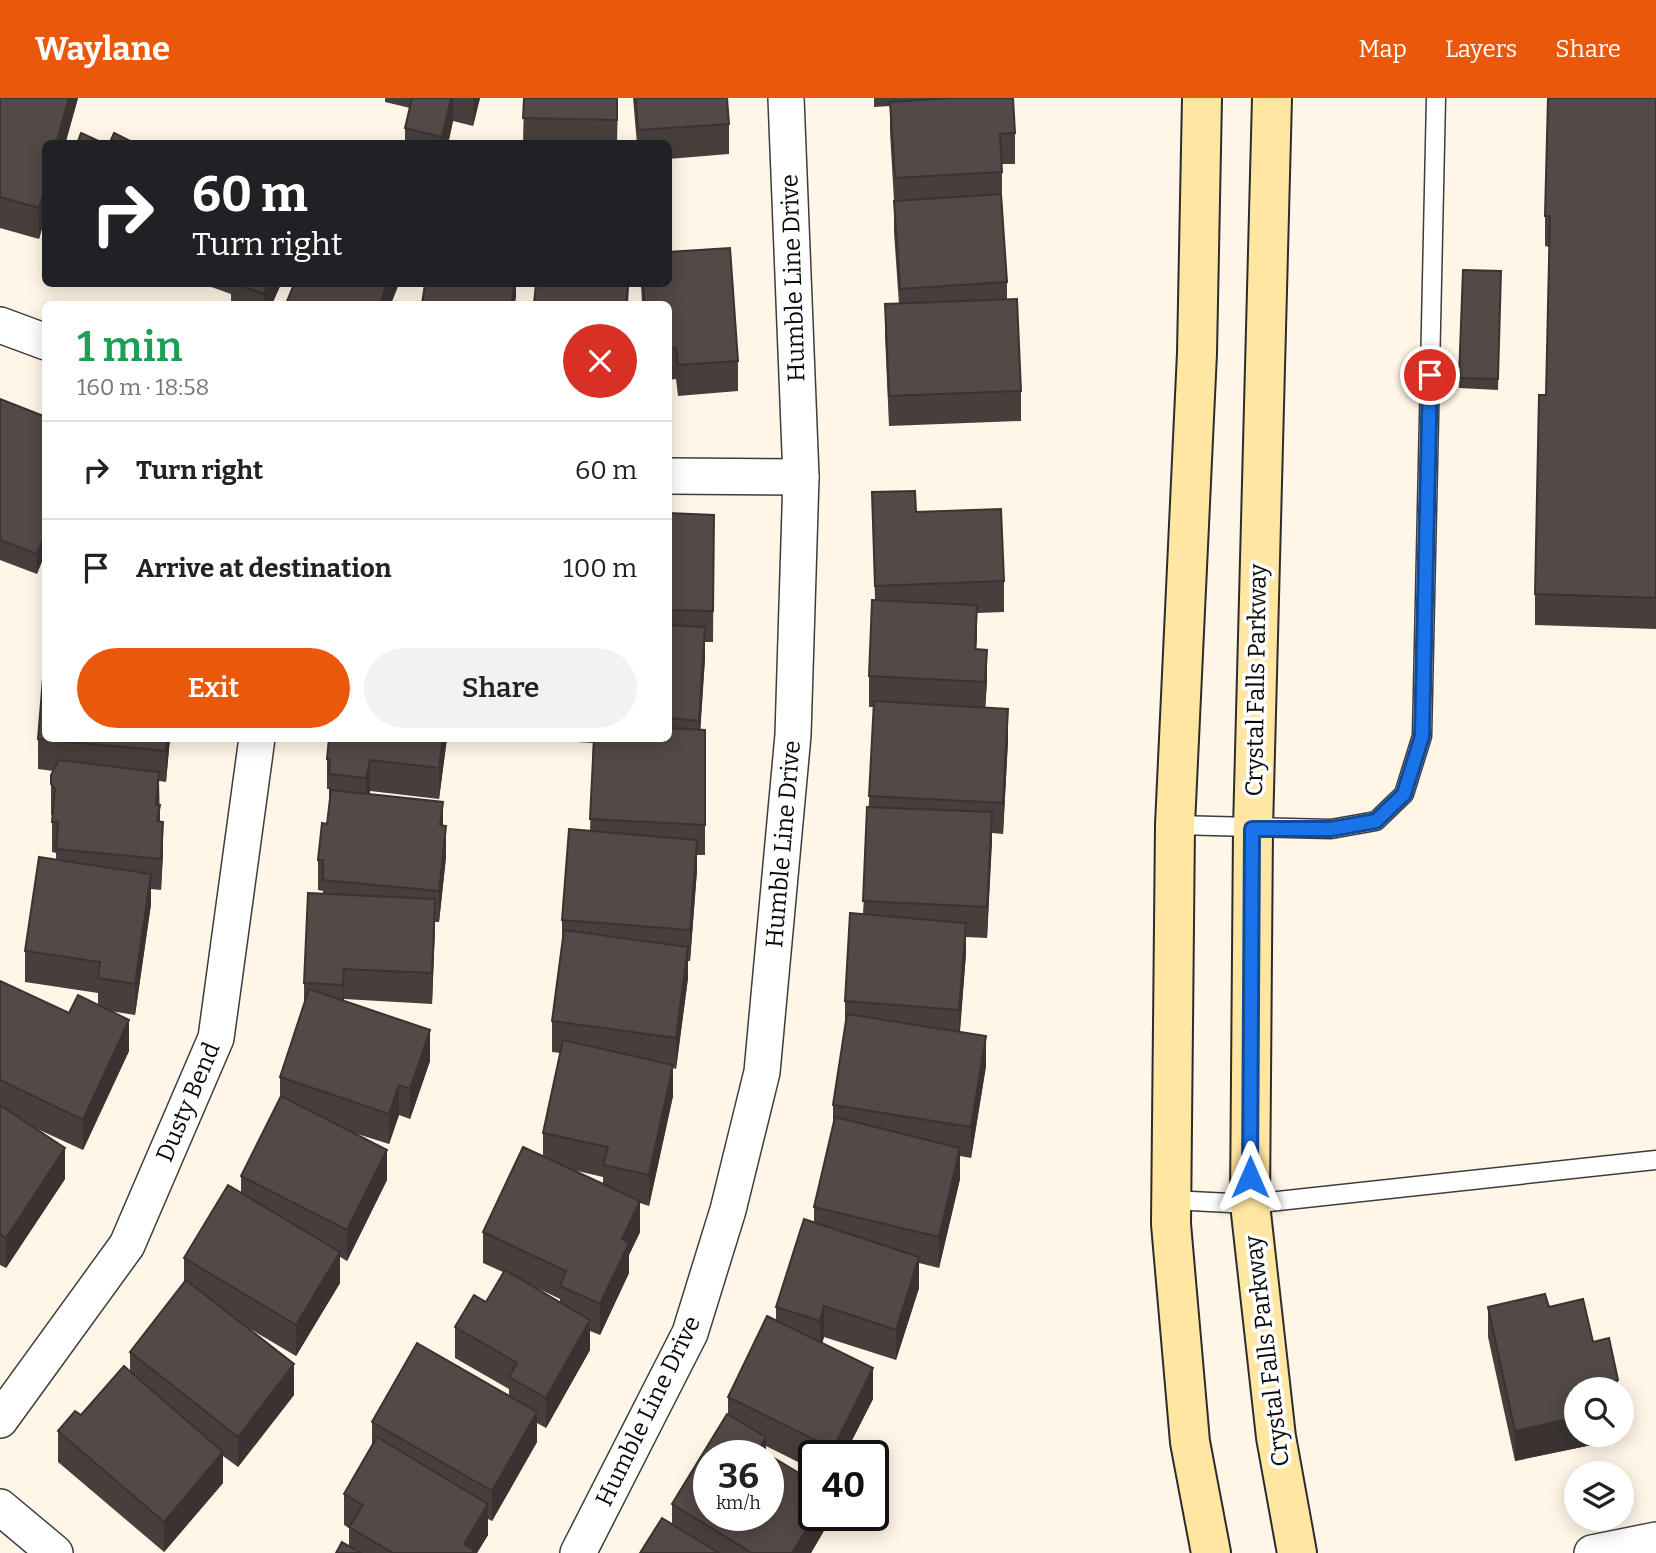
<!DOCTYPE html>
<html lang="en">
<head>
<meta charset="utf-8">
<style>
	:root { --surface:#fff; --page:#f2f2f2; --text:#222; --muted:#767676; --line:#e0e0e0; --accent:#ea580c }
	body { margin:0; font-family:Bitter,serif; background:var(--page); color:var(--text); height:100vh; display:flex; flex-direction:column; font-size:26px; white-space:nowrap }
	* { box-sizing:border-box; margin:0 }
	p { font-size:23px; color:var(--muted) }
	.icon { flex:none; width:38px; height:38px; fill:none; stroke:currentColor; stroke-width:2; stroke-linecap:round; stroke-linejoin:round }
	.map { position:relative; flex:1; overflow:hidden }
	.details { position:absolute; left:42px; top:203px; width:630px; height:441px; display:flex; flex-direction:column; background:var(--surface); border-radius:10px; box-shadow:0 4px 18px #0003 }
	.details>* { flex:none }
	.top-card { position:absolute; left:42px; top:42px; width:630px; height:147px; border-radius:10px; box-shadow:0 4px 18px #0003; background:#202124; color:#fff; overflow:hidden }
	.buttons { position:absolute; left:1564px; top:1279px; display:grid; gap:14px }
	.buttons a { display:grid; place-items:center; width:70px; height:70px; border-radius:50%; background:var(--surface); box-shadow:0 4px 18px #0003; font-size:35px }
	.speed { position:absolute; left:693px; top:1342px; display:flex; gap:14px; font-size:35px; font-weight:700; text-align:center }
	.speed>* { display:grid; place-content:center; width:91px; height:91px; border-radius:50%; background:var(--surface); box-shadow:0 4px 18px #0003; line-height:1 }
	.speed small { font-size:18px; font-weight:400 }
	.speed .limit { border:4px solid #111; border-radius:10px; background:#fff; color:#111 }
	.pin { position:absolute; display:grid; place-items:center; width:60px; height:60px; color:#fff; margin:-30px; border:4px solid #fff; border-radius:50%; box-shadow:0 2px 7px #0007 }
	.me { position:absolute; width:77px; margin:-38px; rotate:0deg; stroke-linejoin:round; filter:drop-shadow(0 0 5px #0008) }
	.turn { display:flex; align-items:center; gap:24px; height:147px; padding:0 35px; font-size:32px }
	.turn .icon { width:91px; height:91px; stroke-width:2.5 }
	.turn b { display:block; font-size:49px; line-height:60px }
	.round { display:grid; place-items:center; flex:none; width:74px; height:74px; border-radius:37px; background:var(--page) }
	.head { display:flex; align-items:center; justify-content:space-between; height:119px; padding:0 35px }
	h1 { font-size:42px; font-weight:600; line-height:52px; color:#1e9e55 }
	.button { display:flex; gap:14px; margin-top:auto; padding:14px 35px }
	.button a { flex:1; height:80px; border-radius:42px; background:var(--accent); color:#fff; font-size:28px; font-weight:600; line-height:80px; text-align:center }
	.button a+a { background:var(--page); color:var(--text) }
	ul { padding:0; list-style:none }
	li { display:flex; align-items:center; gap:21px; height:98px; padding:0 35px; border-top:2px solid var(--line) }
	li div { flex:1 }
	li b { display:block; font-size:26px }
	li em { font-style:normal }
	header { display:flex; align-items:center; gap:42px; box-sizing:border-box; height:98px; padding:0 35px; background:var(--accent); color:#fff }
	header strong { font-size:33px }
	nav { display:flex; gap:38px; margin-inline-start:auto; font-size:24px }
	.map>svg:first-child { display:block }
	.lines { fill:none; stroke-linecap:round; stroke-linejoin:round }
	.lane-casing { stroke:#3d3d3d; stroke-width:21 }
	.street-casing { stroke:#3d3d3d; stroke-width:38 }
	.secondary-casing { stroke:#2c2c2c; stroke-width:42 }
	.lane { stroke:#fff; stroke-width:18 }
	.street { stroke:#fff; stroke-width:35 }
	.secondary { stroke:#ffe6a2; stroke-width:38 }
	.wall { fill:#473f3c; fill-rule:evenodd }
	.shaded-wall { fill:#3a3331 }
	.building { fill:#534946; stroke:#3a3331; stroke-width:2; fill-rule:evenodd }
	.route-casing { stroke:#114b97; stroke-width:18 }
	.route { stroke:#1a73e8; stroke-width:12 }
	.labels { text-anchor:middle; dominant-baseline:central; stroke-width:7; stroke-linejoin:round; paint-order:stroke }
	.street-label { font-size:24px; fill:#0a0a0a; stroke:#fff }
</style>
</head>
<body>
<header>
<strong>Waylane</strong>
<nav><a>Map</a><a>Layers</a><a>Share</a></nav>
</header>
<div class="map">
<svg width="1656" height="1455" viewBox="0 0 1656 1455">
	<rect width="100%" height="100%" fill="#fff6e7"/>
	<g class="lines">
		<defs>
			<g id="lane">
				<path d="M 1175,727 L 1331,731 L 1376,723 L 1404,696 L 1422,638 L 1436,0"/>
				<path d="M 1171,1102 L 1250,1106 L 1656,1062"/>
			</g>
			<g id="street">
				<path d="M 0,227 L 46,244"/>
				<path d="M 668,378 L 801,379"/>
				<path d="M 0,1322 L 127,1147 L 216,940 L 257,640"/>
				<path d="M 0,1409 L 55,1455"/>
				<path d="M 578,1455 L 690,1235 L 728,1112 L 762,974 L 793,637 L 801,379 L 786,0"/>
				<path d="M 1592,1455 L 1656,1442"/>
			</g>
			<g id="secondary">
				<path d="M 1202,0 L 1197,255 L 1175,727 L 1171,1126 L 1190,1344 L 1211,1455"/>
				<path d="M 1272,0 L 1253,731 L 1250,1106 L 1276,1339 L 1297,1455"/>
			</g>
		</defs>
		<use href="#lane" class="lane-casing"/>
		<use href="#street" class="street-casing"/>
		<use href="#secondary" class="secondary-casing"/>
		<use href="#lane" class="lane"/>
		<use href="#street" class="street"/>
		<use href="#secondary" class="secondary"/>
	</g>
	<g class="wall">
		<path d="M 0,0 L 78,0 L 39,141 L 0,130 Z"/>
		<path d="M 385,0 L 480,0 L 473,28 L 453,23 L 448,46 L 405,46 L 405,30 L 410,10 L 385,4 Z"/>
		<path d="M 524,0 L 618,0 L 617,46 L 523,46 Z"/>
		<path d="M 633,0 L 727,0 L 729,26 L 729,56 L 668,61 L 668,46 L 637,46 Z"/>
		<path d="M 874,0 L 1013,0 L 1015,35 L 1015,66 L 1002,66 L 1002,104 L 1007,184 L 1007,202 L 1021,293 L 1021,323 L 889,328 L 885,237 L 885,206 L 899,206 L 894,134 L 894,103 L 890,34 L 890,8 L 874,9 Z"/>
		<path d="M 1656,0 L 1656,531 L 1535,527 L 1535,496 L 1546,297 L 1549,149 L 1545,148 L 1545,118 Z"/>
		<path d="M 1463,172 L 1501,173 L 1498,292 L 1459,290 Z"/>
		<path d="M 203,186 L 281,186 L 272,206 L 231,206 L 231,196 Z"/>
		<path d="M 641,186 L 668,186 L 738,263 L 738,293 L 678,298 L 676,281 L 668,282 L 668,206 L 642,206 Z"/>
		<path d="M 0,301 L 46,319 L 37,476 L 0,462 Z"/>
		<path d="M 872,394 L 916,414 L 1004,483 L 1004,514 L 977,515 L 976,551 L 987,582 L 985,610 L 1008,642 L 1003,736 L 992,735 L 987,840 L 966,839 L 966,855 L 960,934 L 986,968 L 971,1060 L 960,1058 L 960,1081 L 939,1170 L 919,1165 L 919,1190 L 896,1262 L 824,1239 L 822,1245 L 873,1301 L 844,1358 L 814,1358 L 814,1372 L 766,1348 L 766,1355 L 829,1418 L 829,1424 L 811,1455 L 640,1455 L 672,1426 L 672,1406 L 728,1316 L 728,1299 L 776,1222 L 776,1209 L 814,1124 L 814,1109 L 833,1029 L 833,1007 L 845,932 L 845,903 L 863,816 L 874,609 L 869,609 L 869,578 L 875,502 Z"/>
		<path d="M 668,415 L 714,417 L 713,544 L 705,544 L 705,560 L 700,632 L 705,632 L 705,757 L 697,757 L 697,772 L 690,863 L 688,863 L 688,880 L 676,971 L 673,970 L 673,998 L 649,1108 L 640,1105 L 640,1134 L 629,1157 L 629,1175 L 600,1237 L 590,1233 L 590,1252 L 546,1330 L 537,1325 L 537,1344 L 492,1423 L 488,1421 L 488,1437 L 477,1455 L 336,1455 L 349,1448 L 349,1430 L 344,1427 L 344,1396 L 372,1347 L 372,1324 L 509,1298 L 509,1291 L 455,1260 L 455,1229 L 486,1204 L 503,1174 L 483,1165 L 483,1134 L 543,1058 L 543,1035 L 560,955 L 552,954 L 552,923 L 562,851 L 562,822 L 590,733 L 593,645 L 576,644 L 576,640 L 668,640 ZM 573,1072 L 603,1079 L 603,1086 ZM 537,1190 L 560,1201 L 560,1204 Z"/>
		<path d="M 170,640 L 166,684 L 159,683 L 160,723 L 163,754 L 161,792 L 151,791 L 151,806 L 135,917 L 110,913 L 129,953 L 83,1052 L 33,1029 L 65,1081 L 6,1170 L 0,1167 L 0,883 L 69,915 L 98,907 L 98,895 L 25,884 L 25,853 L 56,762 L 56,755 L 52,754 L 52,718 L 51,716 L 51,677 L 53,673 L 38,671 L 38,641 Z"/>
		<path d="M 329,640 L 447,640 L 439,701 L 370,693 L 370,696 L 443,728 L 446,759 L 439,824 L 435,824 L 432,906 L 344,901 L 344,903 L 430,963 L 410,1021 L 399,1017 L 389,1046 L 351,1034 L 387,1082 L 347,1163 L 340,1159 L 340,1185 L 296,1258 L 240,1225 L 294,1297 L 238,1369 L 223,1358 L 223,1385 L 164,1454 L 58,1364 L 58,1333 L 81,1317 L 130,1274 L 130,1254 L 184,1185 L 184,1160 L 241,1094 L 241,1078 L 280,1000 L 280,979 L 304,908 L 304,885 L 323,795 L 323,793 L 318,792 L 318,762 L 327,726 L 329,707 L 329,691 L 327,691 L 327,661 Z"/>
		<path d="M 1488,1209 L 1549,1209 L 1593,1244 L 1618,1282 L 1618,1292 L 1577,1292 L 1606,1337 L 1606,1344 L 1515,1363 L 1488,1239 Z"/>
	</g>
	<g class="shaded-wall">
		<path d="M 69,0 L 78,0 L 65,46 L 56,46 Z"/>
		<path d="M 451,0 L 453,0 L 453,23 L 448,46 L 442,46 L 442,39 Z"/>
		<path d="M 473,0 L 480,0 L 473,28 Z"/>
		<path d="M 46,85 L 46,116 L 39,141 L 39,110 Z"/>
		<path d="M 268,186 L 281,186 L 272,206 L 264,206 L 264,196 Z"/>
		<path d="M 387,186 L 399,186 L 391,206 L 380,206 Z"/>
		<path d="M 515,186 L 516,186 L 516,199 L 515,206 L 511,206 Z"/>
		<path d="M 628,186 L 629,186 L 628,206 L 626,206 Z"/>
		<path d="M 46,433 L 46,454 L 37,476 L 37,456 Z"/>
		<path d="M 977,507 L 977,538 L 975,582 L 975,551 Z"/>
		<path d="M 705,529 L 705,560 L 699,653 L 699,623 Z"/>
		<path d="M 987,552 L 987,582 L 985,615 L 985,584 Z"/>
		<path d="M 1008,611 L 1008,642 L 1003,736 L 1003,705 Z"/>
		<path d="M 167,640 L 170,640 L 166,684 L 166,653 Z"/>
		<path d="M 443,640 L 447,640 L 439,701 L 439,670 Z"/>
		<path d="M 370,662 L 370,693 L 366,711 L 366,680 Z"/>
		<path d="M 159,674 L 159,704 L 158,720 L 160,707 L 160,738 L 156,707 Z"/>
		<path d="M 443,704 L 443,734 L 440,727 Z"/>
		<path d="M 992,714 L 992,745 L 987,840 L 987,809 Z"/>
		<path d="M 163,724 L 163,754 L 161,792 L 161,761 Z"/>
		<path d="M 446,728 L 446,759 L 439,824 L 439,793 Z"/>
		<path d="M 697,742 L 697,772 L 690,863 L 690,832 Z"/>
		<path d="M 151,776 L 151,806 L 135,917 L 135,886 Z"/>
		<path d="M 435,801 L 435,832 L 432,906 L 432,875 Z"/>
		<path d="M 966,825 L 966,855 L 959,943 L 959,912 Z"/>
		<path d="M 688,849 L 688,880 L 676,971 L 676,940 Z"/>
		<path d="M 344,871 L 344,901 L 343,918 L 343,887 Z"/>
		<path d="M 129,922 L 129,953 L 83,1052 L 83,1022 Z"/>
		<path d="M 430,932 L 430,963 L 410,1021 L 410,991 Z"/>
		<path d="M 986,938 L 986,968 L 971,1060 L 971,1029 Z"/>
		<path d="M 673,967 L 673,998 L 649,1108 L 649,1077 Z"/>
		<path d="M 399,987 L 399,1017 L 389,1046 L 389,1016 Z"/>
		<path d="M 65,1050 L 65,1081 L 6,1170 L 6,1140 Z"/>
		<path d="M 960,1050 L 960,1081 L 939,1170 L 939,1139 Z"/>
		<path d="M 387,1052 L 387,1082 L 347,1163 L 347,1132 Z"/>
		<path d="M 640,1103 L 640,1134 L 629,1157 L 629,1175 L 600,1237 L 600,1206 L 622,1141 Z"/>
		<path d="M 340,1154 L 340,1185 L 296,1258 L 296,1227 Z"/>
		<path d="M 919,1159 L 919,1190 L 896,1262 L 896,1232 Z"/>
		<path d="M 824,1208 L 824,1239 L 820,1254 L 820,1223 Z"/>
		<path d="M 590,1222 L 590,1252 L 546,1330 L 546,1300 Z"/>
		<path d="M 294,1266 L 294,1297 L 238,1369 L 238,1339 Z"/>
		<path d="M 873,1270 L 873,1301 L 844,1358 L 833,1358 L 833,1351 Z"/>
		<path d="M 537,1314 L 537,1344 L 492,1423 L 492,1393 Z"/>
		<path d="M 1577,1319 L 1577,1337 L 1606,1337 L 1606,1344 L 1515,1363 L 1515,1333 Z"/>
		<path d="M 766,1339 L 766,1358 L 759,1351 Z"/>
		<path d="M 223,1354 L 223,1385 L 164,1454 L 164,1424 Z"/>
		<path d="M 488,1406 L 488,1437 L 477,1455 L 464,1455 L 464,1446 Z"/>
		<path d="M 815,1418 L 829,1418 L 829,1424 L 811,1455 L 792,1455 Z"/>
	</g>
	<g class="building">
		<path d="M 0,0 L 69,0 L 56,46 L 46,46 L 46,85 L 39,110 L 0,99 Z"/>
		<path d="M 412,0 L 451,0 L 442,39 L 405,30 Z"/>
		<path d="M 524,0 L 617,0 L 617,22 L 523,20 Z"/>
		<path d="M 636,0 L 727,0 L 729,26 L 638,32 Z"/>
		<path d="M 950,0 L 1013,0 L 1015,35 L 1000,36 L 1002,74 L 895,80 L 890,4 Z"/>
		<path d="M 1548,0 L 1656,0 L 1656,500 L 1535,496 L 1539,297 L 1546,297 L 1550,118 L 1545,118 Z"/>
		<path d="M 81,35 L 105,46 L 77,46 Z"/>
		<path d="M 114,35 L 136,46 L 109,46 Z"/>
		<path d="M 1001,96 L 1007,184 L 900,191 L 894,103 Z"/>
		<path d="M 730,150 L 738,263 L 678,267 L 676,250 L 668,251 L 668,206 L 645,206 L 643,186 L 668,186 L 668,154 Z"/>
		<path d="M 1463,172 L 1501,173 L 1498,281 L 1459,280 Z"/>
		<path d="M 236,186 L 268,186 L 264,196 Z"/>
		<path d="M 294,186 L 387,186 L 380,206 L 286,206 Z"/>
		<path d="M 425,186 L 515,186 L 511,206 L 422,206 Z"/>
		<path d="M 536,186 L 628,186 L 626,206 L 534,206 Z"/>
		<path d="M 1017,201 L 1021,293 L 889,298 L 885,206 Z"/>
		<path d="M 0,301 L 46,319 L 46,433 L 37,456 L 0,442 Z"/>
		<path d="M 915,393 L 916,414 L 1001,411 L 1004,483 L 875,488 L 872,394 Z"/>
		<path d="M 668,415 L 714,417 L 713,513 L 668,512 Z"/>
		<path d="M 872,502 L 977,507 L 975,551 L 987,552 L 985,584 L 869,578 Z"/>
		<path d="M 668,527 L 705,529 L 699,623 L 668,620 Z"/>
		<path d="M 43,580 L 46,581 L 46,640 L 167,640 L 166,653 L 38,641 Z"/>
		<path d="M 874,603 L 1008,611 L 1003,705 L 869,698 Z"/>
		<path d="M 668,630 L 705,632 L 705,727 L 590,721 L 594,640 L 668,640 Z"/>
		<path d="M 329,640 L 443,640 L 439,670 L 370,662 L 366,680 L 329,676 L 330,661 L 327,661 Z"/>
		<path d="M 59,662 L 159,674 L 156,707 L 160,707 L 157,723 L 163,724 L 161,761 L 56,751 L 58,724 L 52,724 L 55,691 L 51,686 L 51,677 Z"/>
		<path d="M 331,692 L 443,704 L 440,727 L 446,728 L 439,793 L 323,782 L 323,762 L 318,762 L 322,725 L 327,726 Z"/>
		<path d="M 867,709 L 992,714 L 987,809 L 863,803 Z"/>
		<path d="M 569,731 L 697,742 L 690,832 L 562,822 Z"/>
		<path d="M 39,759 L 151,776 L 135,886 L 98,880 L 100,864 L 25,853 Z"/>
		<path d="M 308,795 L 435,801 L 432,875 L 344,871 L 343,887 L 304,885 Z"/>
		<path d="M 850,815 L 966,825 L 959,912 L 845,903 Z"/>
		<path d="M 564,832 L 688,849 L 676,940 L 552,923 Z"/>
		<path d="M 0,883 L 69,915 L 78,897 L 129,922 L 83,1022 L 0,982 Z"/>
		<path d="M 309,891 L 430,932 L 410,991 L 399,987 L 389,1016 L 280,979 Z"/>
		<path d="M 847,916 L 986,938 L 971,1029 L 833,1007 Z"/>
		<path d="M 563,942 L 673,967 L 649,1077 L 603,1067 L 608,1049 L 543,1035 Z"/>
		<path d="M 281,998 L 387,1052 L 347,1132 L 241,1078 Z"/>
		<path d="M 0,1007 L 65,1050 L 6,1140 L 0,1136 Z"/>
		<path d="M 835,1019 L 960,1050 L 939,1139 L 814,1109 Z"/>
		<path d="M 523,1049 L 640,1103 L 622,1141 L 629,1145 L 600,1206 L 560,1188 L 566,1173 L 483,1134 Z"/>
		<path d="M 228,1087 L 340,1154 L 296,1227 L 184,1160 Z"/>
		<path d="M 804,1121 L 919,1159 L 896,1232 L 824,1208 L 820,1223 L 776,1209 Z"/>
		<path d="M 505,1172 L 590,1222 L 546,1300 L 509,1279 L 517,1265 L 455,1229 L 474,1197 L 486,1204 Z"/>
		<path d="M 186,1182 L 294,1266 L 238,1339 L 130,1254 Z"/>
		<path d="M 1545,1196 L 1549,1209 L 1583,1201 L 1593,1244 L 1609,1240 L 1618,1282 L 1599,1285 L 1601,1292 L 1577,1292 L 1577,1319 L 1515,1333 L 1488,1209 Z"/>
		<path d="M 767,1218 L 873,1270 L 833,1351 L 728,1299 Z"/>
		<path d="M 417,1245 L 537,1314 L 492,1393 L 372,1324 Z"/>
		<path d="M 124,1268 L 223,1354 L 164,1424 L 58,1333 L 75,1313 L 81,1317 Z"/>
		<path d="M 727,1316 L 766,1339 L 759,1351 L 814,1384 L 814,1418 L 815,1418 L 792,1455 L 752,1455 L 672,1406 ZM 709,1358 L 768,1358 L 768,1418 L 709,1418 Z"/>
		<path d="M 377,1339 L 488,1406 L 464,1446 L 474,1452 L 472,1455 L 393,1455 L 349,1429 L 363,1407 L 344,1396 Z"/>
		<path d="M 662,1420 L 719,1455 L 640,1455 Z"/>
		<path d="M 342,1444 L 361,1455 L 336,1455 Z"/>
	</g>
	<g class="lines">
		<defs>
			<path id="route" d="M 1250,1079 L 1252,731 L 1331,731 L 1376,723 L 1404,696 L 1422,638 L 1430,277"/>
		</defs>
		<use href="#route" class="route-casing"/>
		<use href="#route" class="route"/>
	</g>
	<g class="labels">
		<g class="street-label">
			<text transform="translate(793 180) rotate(-92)">Humble Line Drive</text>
			<text transform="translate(1256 582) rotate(-89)">Crystal Falls Parkway</text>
			<text transform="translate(783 746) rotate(-85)">Humble Line Drive</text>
			<text transform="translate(188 1004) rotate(-67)">Dusty Bend</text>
			<text transform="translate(1267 1253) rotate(-97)">Crystal Falls Parkway</text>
			<text transform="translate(648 1313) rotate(-64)">Humble Line Drive</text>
		</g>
	</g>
</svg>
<div class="buttons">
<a><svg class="icon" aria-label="search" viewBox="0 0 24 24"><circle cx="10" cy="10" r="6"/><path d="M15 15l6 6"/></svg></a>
<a><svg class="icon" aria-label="layers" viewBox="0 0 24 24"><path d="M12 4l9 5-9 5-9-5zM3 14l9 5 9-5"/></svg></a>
</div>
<div class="speed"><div>36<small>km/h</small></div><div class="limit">40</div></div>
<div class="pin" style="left:1430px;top:277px;background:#d93025"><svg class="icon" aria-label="arrive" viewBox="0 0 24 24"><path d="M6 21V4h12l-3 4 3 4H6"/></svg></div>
<svg class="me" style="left:1250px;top:1079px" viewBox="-20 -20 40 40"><path d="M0-17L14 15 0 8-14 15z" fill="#1a73e8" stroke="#fff" stroke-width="4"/></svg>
<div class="top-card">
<div class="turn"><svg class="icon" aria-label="right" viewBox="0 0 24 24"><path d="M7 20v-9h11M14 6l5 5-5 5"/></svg><div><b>60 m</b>Turn right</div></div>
</div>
<section class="details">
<div class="head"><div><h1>1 min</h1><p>160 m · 18:58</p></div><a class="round" style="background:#d93025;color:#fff"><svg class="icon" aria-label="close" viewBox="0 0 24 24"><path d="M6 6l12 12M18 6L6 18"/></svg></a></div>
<ul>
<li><svg class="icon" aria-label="right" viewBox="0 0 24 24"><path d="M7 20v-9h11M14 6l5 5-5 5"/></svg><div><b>Turn right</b></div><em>60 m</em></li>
<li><svg class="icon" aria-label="arrive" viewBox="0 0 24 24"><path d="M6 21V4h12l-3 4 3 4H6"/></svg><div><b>Arrive at destination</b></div><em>100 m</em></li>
</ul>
<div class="button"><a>Exit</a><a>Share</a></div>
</section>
</div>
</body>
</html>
